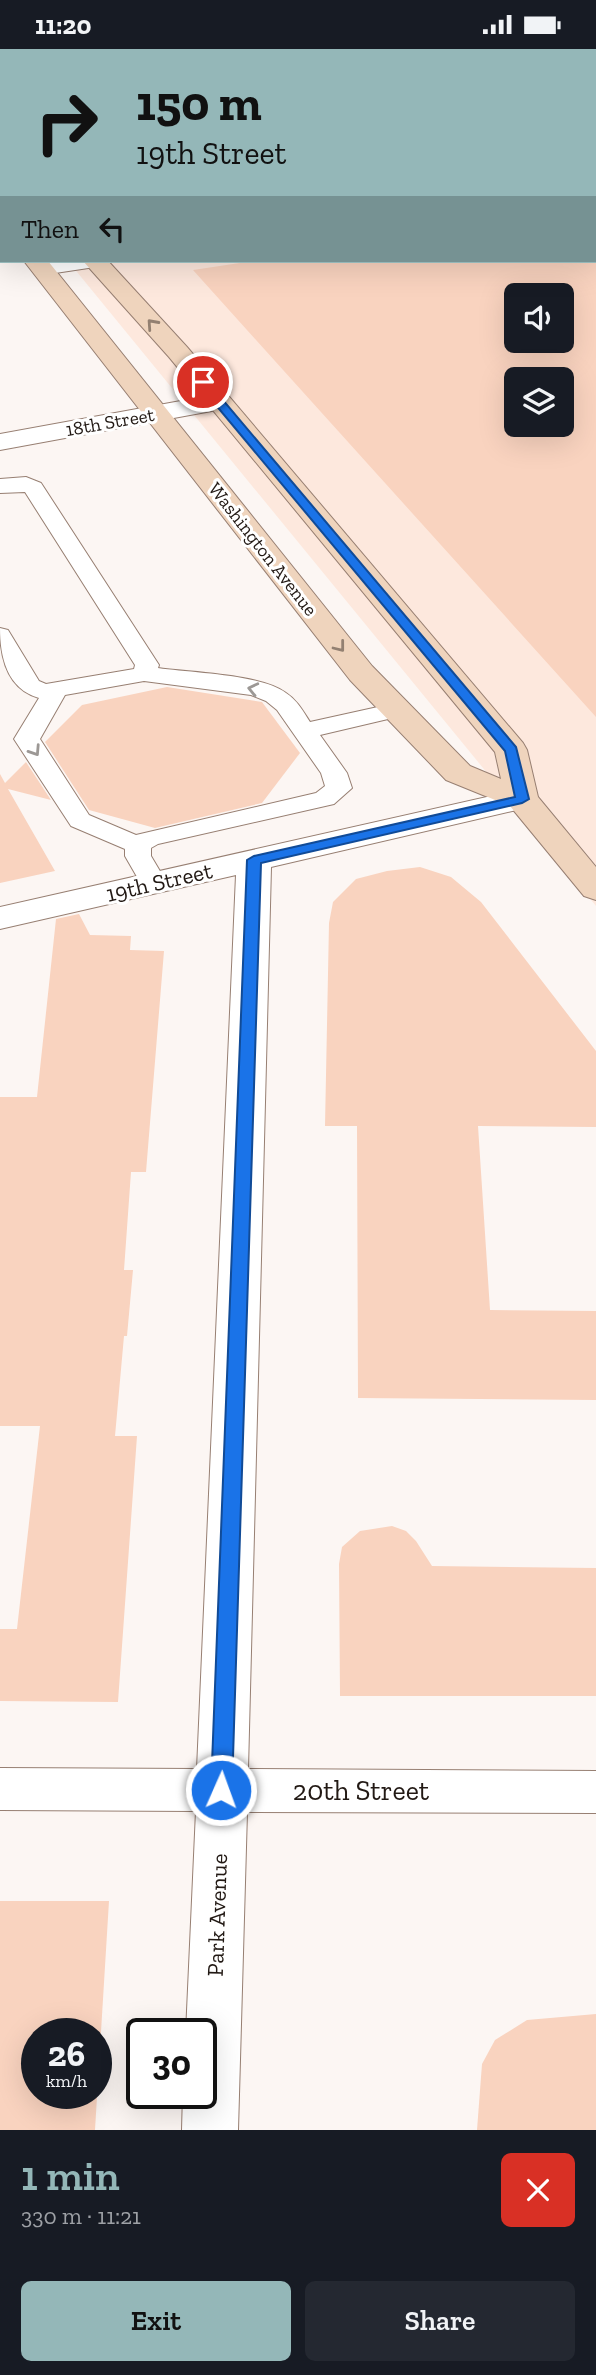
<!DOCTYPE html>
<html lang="en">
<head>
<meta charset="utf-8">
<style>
	:root { --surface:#171b24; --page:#242831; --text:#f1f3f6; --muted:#9ea1a6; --accent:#94b7b8 }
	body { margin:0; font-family:"Zilla Slab",serif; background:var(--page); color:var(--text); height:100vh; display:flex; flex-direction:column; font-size:26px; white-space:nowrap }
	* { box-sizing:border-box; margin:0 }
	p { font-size:23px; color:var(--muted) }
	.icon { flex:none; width:38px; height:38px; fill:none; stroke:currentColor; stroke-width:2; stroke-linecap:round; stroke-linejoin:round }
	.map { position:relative; height:2081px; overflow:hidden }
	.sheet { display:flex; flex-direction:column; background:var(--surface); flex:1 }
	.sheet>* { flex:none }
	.hud { position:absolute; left:0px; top:0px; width:597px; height:214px; box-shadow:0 7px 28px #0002; background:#94b7b8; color:#111; overflow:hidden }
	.fabs { position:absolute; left:504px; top:234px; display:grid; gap:14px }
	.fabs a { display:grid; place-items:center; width:70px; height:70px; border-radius:10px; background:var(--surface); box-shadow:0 7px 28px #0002; font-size:35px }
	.speed { position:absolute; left:21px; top:1969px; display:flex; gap:14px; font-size:35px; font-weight:700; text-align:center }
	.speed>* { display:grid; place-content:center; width:91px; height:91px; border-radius:50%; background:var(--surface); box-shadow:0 7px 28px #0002; line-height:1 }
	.speed small { font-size:18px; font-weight:400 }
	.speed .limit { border:4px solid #111; border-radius:10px; background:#fff; color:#111 }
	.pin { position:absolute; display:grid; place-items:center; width:60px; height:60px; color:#fff; margin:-30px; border:4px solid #fff; border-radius:50%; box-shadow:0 2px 7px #0007 }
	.me { position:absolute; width:77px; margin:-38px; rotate:2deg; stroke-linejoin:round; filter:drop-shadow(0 0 5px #0008) }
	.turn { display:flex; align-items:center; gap:24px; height:147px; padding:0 21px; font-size:32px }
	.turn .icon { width:91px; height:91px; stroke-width:2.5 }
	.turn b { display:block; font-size:49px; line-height:60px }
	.then { display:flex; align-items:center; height:66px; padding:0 21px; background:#0003; gap:14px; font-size:26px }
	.round { display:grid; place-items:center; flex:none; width:74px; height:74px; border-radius:10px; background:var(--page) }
	.overview { display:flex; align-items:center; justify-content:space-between; height:119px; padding:0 21px }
	h1 { font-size:42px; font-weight:600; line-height:52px; color:var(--accent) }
	.action { display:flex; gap:14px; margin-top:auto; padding:14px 21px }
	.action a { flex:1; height:80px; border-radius:10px; background:var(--accent); color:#111; font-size:28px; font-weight:600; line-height:80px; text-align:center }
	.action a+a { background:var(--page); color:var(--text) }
	.status { display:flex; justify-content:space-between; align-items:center; height:49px; padding:0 35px; background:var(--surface); direction:ltr }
	.status svg { height:19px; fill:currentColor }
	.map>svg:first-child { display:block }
	.built { fill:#fde8dd; fill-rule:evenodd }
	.building { fill:#f9d3bf; fill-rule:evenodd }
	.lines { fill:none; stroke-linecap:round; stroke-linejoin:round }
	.lane-casing { stroke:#977f72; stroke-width:2 }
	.street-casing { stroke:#977f72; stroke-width:2 }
	.secondary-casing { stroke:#977f72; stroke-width:2 }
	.lane { fill:#fff; fill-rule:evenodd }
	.street { fill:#fff; fill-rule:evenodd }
	.secondary { fill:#efd4bd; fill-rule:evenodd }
	.oneway { stroke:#938071 }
	.oneway2 { stroke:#9c9895 }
	.route { fill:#1a73e8; stroke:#114b97; stroke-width:2 }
	.labels { text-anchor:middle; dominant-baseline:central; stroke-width:6; stroke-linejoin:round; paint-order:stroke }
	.far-street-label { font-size:19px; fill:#221914; stroke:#fff }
	.street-label { font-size:23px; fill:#221914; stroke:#fff }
	.near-street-label { font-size:28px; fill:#221914; stroke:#fff }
</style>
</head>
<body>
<div class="status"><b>11:20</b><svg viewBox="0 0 49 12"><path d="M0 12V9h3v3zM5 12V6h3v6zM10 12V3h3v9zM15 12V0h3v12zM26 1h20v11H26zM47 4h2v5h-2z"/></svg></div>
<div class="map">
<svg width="596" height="2081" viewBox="0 0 596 2081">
	<rect width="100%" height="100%" fill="#fcf6f3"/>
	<path class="built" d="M 0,0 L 596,0 L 596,857 L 68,212 L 595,212 L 595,2 L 2,2 L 2,131 ZM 516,247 L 562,247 L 562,292 L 516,292 ZM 516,331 L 562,331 L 562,376 L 516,376 Z"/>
	<g class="building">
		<path d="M 253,212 L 596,212 L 596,668 L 193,221 ZM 516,247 L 562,247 L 562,292 L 516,292 ZM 516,331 L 562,331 L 562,376 L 516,376 Z"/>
		<path d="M 167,638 L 262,653 L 300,704 L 262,754 L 155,779 L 89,761 L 45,693 L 82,656 Z"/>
		<path d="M 26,713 L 51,751 L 8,740 L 55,822 L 0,834 L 0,725 L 5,734 Z"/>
		<path d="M 420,818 L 451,828 L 481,853 L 596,1002 L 596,1078 L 478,1077 L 490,1261 L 596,1262 L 596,1351 L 358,1349 L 357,1077 L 325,1077 L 329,874 L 333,853 L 356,830 L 387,822 Z"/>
		<path d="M 79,865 L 90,886 L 131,887 L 130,901 L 164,902 L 146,1123 L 131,1123 L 124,1221 L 133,1221 L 127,1287 L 124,1287 L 115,1387 L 137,1387 L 118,1653 L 0,1652 L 0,1580 L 17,1580 L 40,1377 L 0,1377 L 0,1048 L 37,1048 L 56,870 Z"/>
		<path d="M 392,1477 L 406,1482 L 416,1492 L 432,1517 L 596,1519 L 596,1647 L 340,1647 L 339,1515 L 342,1498 L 360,1482 Z"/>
		<path d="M 0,1852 L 109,1852 L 95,2081 L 0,2081 ZM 37,1984 L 96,1984 L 96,2044 L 37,2044 Z"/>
		<path d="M 596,1965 L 596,2081 L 477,2081 L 482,2015 L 495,1991 L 527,1971 Z"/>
	</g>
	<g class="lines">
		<defs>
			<g id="lane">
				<rect x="595" y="149" width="1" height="10"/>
				<rect x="0" y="189" width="2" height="12"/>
				<path d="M 59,212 L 104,212 L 95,218 L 42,226 L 33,220 L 35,216 Z"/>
				<path d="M 26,428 L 41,434 L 159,616 L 158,619 C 191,624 260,625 286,644 C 297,651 303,662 310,673 L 396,654 L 405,656 L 408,661 L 405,666 L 320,686 L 347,724 L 352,739 L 334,755 L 158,795 L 151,799 L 151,807 L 167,834 L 164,840 L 154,842 L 144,840 L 125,807 L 125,800 L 71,777 L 14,690 L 39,649 C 7,640 0,608 0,579 L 8,581 L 39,632 L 46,635 L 134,620 L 135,616 L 25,443 L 0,444 L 0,430 ZM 144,632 L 251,646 L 266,652 L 277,661 L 321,724 L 325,737 L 316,744 L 136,786 L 89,766 L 40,690 L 65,646 Z"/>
			</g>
			<g id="street">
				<path d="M 219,345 L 228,347 L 232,353 L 228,359 L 0,401 L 0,385 Z"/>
				<path d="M 522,740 L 534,743 L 539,750 L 534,757 L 271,818 L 248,1720 L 596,1722 L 596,1764 L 247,1763 L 238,2081 L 182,2081 L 183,2044 L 201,2044 L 201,1984 L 186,1984 L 196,1762 L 0,1761 L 0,1719 L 197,1720 L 236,826 L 0,880 L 0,858 Z"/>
			</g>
			<g id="secondary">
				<path d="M 123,0 L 155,0 L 122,2 Z"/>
				<rect x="0" y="13" width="2" height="12"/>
				<path d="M 0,93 L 2,94 L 2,109 L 0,108 Z"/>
				<rect x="0" y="159" width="2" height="16"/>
				<path d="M 24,212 L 48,212 L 372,617 L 470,717 L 501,730 L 495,703 L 169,308 L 83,212 L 108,212 L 187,298 L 523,694 L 527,701 L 538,748 L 596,818 L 596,851 L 584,847 L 510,757 L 446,731 L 350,631 Z"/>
			</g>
		</defs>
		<use href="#lane" class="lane-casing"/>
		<use href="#street" class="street-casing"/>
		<use href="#secondary" class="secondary-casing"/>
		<use href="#lane" class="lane"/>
		<use href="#street" class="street"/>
		<use href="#secondary" class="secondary"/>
	</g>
	<defs><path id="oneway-chevron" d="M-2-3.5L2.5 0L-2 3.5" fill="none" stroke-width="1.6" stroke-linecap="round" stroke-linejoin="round" transform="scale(1.75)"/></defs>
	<g class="oneway">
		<use href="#oneway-chevron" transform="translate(152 275) rotate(-132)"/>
		<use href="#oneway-chevron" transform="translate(340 598) rotate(52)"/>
	</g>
	<g class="oneway2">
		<use href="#oneway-chevron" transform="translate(253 640) rotate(-167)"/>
		<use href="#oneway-chevron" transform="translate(35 702) rotate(57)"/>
	</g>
	<path class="route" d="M 199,331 L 206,331 L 516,698 L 529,750 L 522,754 L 261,814 L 232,1741 L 229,1747 L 221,1750 L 214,1747 L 211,1741 L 247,811 L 254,807 L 515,748 L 505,702 L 199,336 Z"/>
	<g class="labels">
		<g class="far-street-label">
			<text transform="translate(110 373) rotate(-10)">18th Street</text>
			<text transform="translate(263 500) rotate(52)">Washington Avenue</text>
		</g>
		<g class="street-label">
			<text transform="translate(159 833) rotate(-13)">19th Street</text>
			<text transform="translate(217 1866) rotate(-88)">Park Avenue</text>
		</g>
		<g class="near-street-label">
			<text x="361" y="1741">20th Street</text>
		</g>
	</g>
</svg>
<div class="fabs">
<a><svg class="icon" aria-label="sound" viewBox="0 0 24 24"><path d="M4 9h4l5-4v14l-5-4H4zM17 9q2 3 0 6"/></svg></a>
<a><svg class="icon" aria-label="layers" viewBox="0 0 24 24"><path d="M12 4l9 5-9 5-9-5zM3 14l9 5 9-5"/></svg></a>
</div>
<div class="speed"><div>26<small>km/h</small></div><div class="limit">30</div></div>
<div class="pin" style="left:203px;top:333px;background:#d93025"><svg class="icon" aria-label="arrive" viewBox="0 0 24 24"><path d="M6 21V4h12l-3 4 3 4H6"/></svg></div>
<svg class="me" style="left:221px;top:1741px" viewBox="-20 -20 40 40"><circle r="17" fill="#1a73e8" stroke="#fff" stroke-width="3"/><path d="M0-11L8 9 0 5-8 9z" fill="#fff"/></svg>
<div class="hud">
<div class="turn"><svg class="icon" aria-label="right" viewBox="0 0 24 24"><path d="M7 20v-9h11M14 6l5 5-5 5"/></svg><div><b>150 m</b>19th Street</div></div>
<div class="then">Then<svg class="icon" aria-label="left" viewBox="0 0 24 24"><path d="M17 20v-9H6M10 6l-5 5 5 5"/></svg></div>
</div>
</div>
<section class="sheet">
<div class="overview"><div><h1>1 min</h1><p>330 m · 11:21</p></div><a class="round" style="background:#d93025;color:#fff"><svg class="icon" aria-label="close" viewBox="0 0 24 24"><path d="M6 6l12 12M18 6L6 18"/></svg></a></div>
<div class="action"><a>Exit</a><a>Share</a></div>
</section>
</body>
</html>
